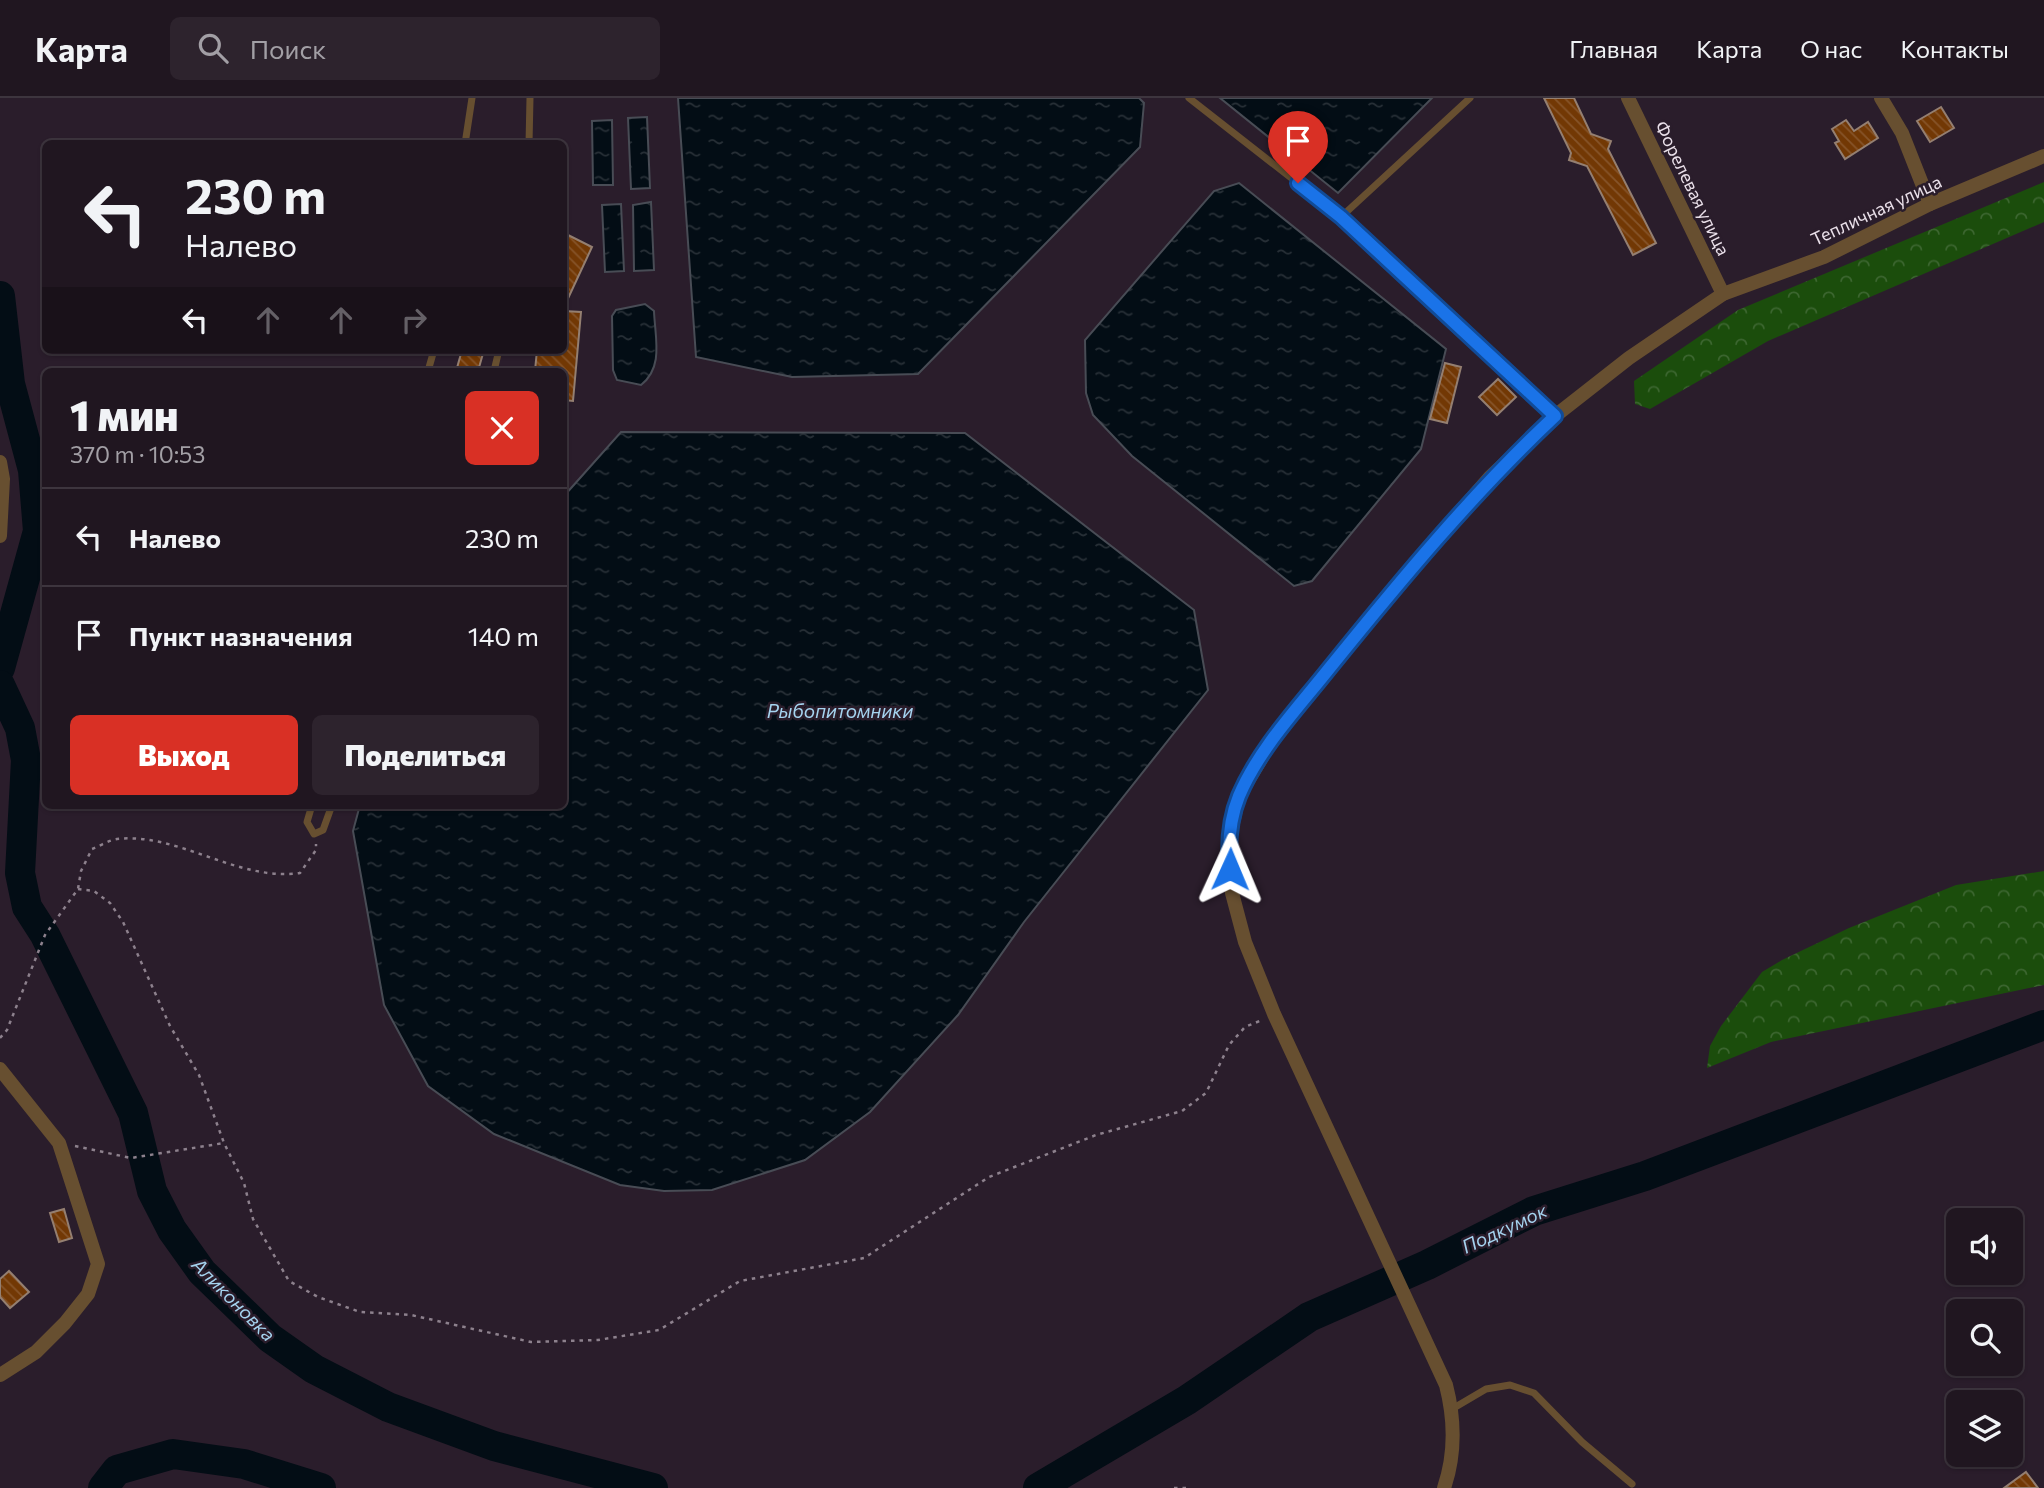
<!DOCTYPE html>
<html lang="ru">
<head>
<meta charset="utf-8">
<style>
	:root { --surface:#201620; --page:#2d232d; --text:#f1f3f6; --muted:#a29fa5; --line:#3d353e; --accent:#d93025 }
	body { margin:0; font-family:Commissioner,sans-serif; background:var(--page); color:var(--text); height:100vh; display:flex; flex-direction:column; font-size:26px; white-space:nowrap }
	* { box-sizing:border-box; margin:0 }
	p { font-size:23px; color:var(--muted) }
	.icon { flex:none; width:38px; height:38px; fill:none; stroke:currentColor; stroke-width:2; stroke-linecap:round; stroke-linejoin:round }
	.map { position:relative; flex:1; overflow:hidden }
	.drawer { position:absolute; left:42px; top:270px; width:525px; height:441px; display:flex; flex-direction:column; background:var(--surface); border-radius:10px; box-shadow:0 2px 5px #0004,0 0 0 2px var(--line) }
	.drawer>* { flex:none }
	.banner { position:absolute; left:42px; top:42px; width:525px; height:214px; border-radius:10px; box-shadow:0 2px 5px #0004,0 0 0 2px var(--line); background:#201620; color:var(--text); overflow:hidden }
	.buttons { position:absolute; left:1946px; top:1110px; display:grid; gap:14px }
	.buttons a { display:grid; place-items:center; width:77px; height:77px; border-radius:10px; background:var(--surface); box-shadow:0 2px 5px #0004,0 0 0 2px var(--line); font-size:35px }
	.pin { position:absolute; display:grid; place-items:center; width:60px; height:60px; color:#fff; margin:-72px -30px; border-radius:50% 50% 50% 0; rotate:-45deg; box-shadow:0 0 7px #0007 }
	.pin .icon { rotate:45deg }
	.me { position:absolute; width:77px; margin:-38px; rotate:1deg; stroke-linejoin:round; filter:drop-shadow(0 0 5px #0008) }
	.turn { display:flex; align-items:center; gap:24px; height:147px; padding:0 28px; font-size:32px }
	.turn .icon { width:91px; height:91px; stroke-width:2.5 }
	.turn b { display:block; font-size:49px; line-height:60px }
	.lanes { display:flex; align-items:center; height:66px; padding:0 28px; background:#0003; justify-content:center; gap:35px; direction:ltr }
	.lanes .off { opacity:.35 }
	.round { display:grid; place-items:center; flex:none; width:74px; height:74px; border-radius:10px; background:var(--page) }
	.head { display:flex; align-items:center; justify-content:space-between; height:119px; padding:0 28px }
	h1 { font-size:42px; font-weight:800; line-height:52px }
	.primary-button { display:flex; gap:14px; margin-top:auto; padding:14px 28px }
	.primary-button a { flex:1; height:80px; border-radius:10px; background:var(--accent); color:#fff; font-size:28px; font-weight:800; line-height:80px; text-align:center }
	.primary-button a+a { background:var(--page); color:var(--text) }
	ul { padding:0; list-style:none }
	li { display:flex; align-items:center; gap:21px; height:98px; padding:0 28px; border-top:2px solid var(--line) }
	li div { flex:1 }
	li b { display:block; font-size:26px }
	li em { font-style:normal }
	header { display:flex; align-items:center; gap:42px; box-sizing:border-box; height:98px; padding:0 35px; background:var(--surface); border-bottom:2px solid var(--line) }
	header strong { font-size:33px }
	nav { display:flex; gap:38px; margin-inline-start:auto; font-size:24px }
	.search { width:490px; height:63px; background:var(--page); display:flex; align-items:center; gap:18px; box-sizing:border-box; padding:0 24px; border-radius:10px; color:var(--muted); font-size:26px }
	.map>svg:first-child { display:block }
	.forest { fill:url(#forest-crowns) }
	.water { fill:url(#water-ripples); stroke:#484c55; stroke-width:2 }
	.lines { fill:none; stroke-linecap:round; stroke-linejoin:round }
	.river { stroke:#030d15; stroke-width:30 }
	.building { fill:url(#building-back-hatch); stroke:#947f71; stroke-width:2 }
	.path { stroke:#8d818d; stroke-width:2.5; stroke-dasharray:3.5 5; stroke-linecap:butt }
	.lane { stroke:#674f30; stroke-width:7 }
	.street { stroke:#674f30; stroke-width:14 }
	.route-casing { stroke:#114b97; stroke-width:18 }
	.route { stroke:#1a73e8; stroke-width:12 }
	.labels { text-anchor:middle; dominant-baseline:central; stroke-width:5; stroke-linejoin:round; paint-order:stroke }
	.street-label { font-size:18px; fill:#eae0ea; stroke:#2a1d2b }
	.water-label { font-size:19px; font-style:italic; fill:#a5d3ef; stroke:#2a1d2b }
</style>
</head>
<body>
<header>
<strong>Карта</strong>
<div class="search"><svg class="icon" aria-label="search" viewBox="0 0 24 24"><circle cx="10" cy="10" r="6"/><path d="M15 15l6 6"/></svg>Поиск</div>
<nav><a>Главная</a><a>Карта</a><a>О нас</a><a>Контакты</a></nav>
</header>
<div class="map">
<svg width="2044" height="1390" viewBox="0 0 2044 1390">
	<defs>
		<pattern id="forest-crowns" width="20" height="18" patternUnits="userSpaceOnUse" patternTransform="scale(1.75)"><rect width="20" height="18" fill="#1b4d0c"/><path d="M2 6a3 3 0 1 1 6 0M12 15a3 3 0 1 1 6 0" fill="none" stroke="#3c6630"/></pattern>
		<pattern id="water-ripples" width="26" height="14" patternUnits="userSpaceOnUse" patternTransform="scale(1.75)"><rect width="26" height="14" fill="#030d15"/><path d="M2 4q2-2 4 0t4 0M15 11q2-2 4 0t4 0" fill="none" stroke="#283037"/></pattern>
		<pattern id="building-back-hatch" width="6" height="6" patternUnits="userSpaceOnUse" patternTransform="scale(1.75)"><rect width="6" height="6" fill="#723804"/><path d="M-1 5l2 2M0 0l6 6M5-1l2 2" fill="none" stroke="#865429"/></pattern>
	</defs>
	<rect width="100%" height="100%" fill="#2a1d2b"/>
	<g class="forest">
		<path d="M 2044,84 L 2044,124 L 1768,243 L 1650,311 L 1635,306 L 1634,283 L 1738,212 Z"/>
		<path d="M 2044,773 L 2044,887 L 1771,944 L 1707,970 L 1710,948 L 1721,928 L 1762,874 L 1782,862 L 1849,830 L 1956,787 Z"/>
	</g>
	<g class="water">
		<path d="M 678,0 L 1139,0 L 1144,5 L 1140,49 L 918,276 L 792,279 L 696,259 Z"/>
		<path d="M 1220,0 L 1432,0 L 1338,95 Z"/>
		<path d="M 647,19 L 650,90 L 631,91 L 628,20 Z"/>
		<path d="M 612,22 L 613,87 L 593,87 L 592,23 Z"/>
		<path d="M 1239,85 L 1446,251 L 1421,351 L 1312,483 L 1294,488 L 1132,358 L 1093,317 L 1086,295 L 1085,242 L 1214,93 Z"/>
		<path d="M 651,104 L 654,172 L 634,173 L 633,107 Z"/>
		<path d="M 621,106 L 624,173 L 605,174 L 602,107 Z"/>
		<path d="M 645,206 L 654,213 C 655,240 664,269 641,287 L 617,282 L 613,272 L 612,218 L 616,212 Z"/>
		<path d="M 621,334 L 965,335 L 1194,512 L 1208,592 L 1024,824 L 958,917 L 870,1014 L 805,1062 L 712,1092 L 664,1093 L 620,1087 L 494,1036 L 428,988 L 384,907 L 353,733 L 360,707 L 564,707 L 564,398 Z"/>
	</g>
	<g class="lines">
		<g class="river">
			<path d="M 0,198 L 10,286 L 33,372 L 38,433 L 0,570"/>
			<path d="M 0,587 L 20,630 L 26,662 L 20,775 L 27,809 L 45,837 L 133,1015 L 152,1093 L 172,1132 L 202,1174 L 270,1240 L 314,1271 L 388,1309 L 494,1348 L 653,1390"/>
			<path d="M 103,1390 L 117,1372 L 173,1356 L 244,1366 L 321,1390"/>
			<path d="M 1038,1390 L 1187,1302 L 1309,1219 L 1427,1167 L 1534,1113 L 1645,1078 L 2044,927"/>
		</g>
	</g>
	<g class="building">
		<path d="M 1544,0 L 1574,0 L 1591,36 L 1611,43 L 1608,51 L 1656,145 L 1633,157 L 1587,68 L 1569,62 L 1571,55 Z"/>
		<path d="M 1941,9 L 1954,30 L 1930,44 L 1917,23 Z"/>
		<path d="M 1846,22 L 1854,33 L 1868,24 L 1878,40 L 1845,61 L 1835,45 L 1839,43 L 1832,31 Z"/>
		<path d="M 564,135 L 592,149 L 564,209 Z"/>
		<path d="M 564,213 L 581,214 L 573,303 L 564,302 L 564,273 L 535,273 L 537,252 L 564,252 Z"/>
		<path d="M 462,252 L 484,252 L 478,273 L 457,270 Z"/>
		<path d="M 1445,265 L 1461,269 L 1447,325 L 1430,321 Z"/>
		<path d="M 1498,281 L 1516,299 L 1497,317 L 1479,299 Z"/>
		<path d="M 64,1111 L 72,1140 L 59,1144 L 50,1115 Z"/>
		<path d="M 9,1173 L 29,1194 L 10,1210 L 0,1199 L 0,1181 Z"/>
		<path d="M 2026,1374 L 2038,1390 L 2004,1390 Z"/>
	</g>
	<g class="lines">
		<g class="path">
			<path d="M 78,791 L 94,793 L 110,805 L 123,824 L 170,928 L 199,977 L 224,1045 L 244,1085 L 253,1121 L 289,1183 L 318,1199 L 360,1214 L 411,1217 L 531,1244 L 598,1242 L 659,1232 L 740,1183 L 864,1160 L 989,1079 L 1096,1037 L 1182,1013 L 1206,995 L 1229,947 L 1245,929 L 1262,922"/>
			<path d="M 0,940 L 7,932 L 45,837 L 78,791 L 81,773 L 92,751 C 100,748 109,742 117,741 C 178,734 238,784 300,775 L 316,752 L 316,746"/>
			<path d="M 75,1048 L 131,1060 L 224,1045"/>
			<path d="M 1174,1390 L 1186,1390"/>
		</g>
		<g class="lane">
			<path d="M 1189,0 L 1341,119"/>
			<path d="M 1470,0 L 1341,119 L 1555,318"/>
			<path d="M 465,46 L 472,0"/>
			<path d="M 529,46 L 530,0"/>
			<path d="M 428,273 L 434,252"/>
			<path d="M 494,273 L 499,252"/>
			<path d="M 312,707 L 307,724 L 314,736 L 323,732 L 332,707"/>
			<path d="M 1452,1311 L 1486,1291 L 1510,1287 L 1534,1295 L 1582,1344 L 1632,1386"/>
		</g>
		<g class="street">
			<path d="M 1628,0 L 1723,196"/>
			<path d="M 1881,0 L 1902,35 L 1930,106"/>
			<path d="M 0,364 L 3,381 L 0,438"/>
			<path d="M 0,971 L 59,1045 L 98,1166 L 88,1196 L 65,1225 L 36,1254 L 0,1277"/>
			<path d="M 1444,1390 C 1456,1355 1455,1322 1446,1287 L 1274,916 L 1245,844 L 1232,795 L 1228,748 L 1239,698 L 1270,646 L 1391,493 L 1490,379 L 1555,318 L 1629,260 L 1723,196 L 1824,159 L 1930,106 L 2044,58"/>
		</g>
	</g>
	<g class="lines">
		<defs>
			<path id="route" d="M 1230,771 C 1228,748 1230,720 1239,698 C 1259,651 1297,611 1328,572 C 1400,483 1472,396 1555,318 L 1341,119 L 1298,85"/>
		</defs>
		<use href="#route" class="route-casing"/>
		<use href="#route" class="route"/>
	</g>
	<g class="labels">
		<g class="street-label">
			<text transform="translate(1693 90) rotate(64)">Форелевая улица</text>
			<text transform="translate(1876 112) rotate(-25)">Тепличная улица</text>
		</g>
		<g class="water-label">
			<text x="840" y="612">Рыбопитомники</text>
			<text transform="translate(1504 1130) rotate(-25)">Подкумок</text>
			<text transform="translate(234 1201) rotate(45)">Аликоновка</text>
		</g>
	</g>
</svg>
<div class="buttons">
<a><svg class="icon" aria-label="sound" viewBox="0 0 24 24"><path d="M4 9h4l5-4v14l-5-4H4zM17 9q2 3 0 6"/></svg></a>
<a><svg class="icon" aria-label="search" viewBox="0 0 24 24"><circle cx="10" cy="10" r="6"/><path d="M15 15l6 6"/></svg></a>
<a><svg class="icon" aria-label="layers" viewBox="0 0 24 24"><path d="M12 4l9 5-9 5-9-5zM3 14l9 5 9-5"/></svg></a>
</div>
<div class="pin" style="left:1298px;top:85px;background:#d93025"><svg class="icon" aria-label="arrive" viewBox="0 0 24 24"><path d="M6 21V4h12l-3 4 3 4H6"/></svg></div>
<svg class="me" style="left:1230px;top:771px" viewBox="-20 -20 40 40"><path d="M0-17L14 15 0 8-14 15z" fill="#1a73e8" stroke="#fff" stroke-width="4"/></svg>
<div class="banner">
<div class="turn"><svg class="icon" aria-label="left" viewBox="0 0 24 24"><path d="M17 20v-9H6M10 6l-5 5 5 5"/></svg><div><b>230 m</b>Налево</div></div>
<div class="lanes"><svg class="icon" aria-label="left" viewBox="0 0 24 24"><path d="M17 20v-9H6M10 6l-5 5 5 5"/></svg><svg class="icon off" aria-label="ahead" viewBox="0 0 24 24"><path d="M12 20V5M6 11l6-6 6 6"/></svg><svg class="icon off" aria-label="ahead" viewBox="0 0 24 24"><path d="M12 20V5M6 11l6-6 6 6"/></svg><svg class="icon off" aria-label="right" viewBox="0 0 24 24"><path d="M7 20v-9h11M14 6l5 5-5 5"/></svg></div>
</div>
<section class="drawer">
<div class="head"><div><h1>1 мин</h1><p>370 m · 10:53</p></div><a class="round" style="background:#d93025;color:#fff"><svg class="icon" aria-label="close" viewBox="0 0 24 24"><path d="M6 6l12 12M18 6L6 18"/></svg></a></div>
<ul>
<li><svg class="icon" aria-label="left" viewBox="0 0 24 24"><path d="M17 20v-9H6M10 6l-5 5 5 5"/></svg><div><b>Налево</b></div><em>230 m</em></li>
<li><svg class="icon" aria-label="arrive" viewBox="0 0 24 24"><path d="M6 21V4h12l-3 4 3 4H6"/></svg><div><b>Пункт назначения</b></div><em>140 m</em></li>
</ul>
<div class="primary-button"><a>Выход</a><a>Поделиться</a></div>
</section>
</div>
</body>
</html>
